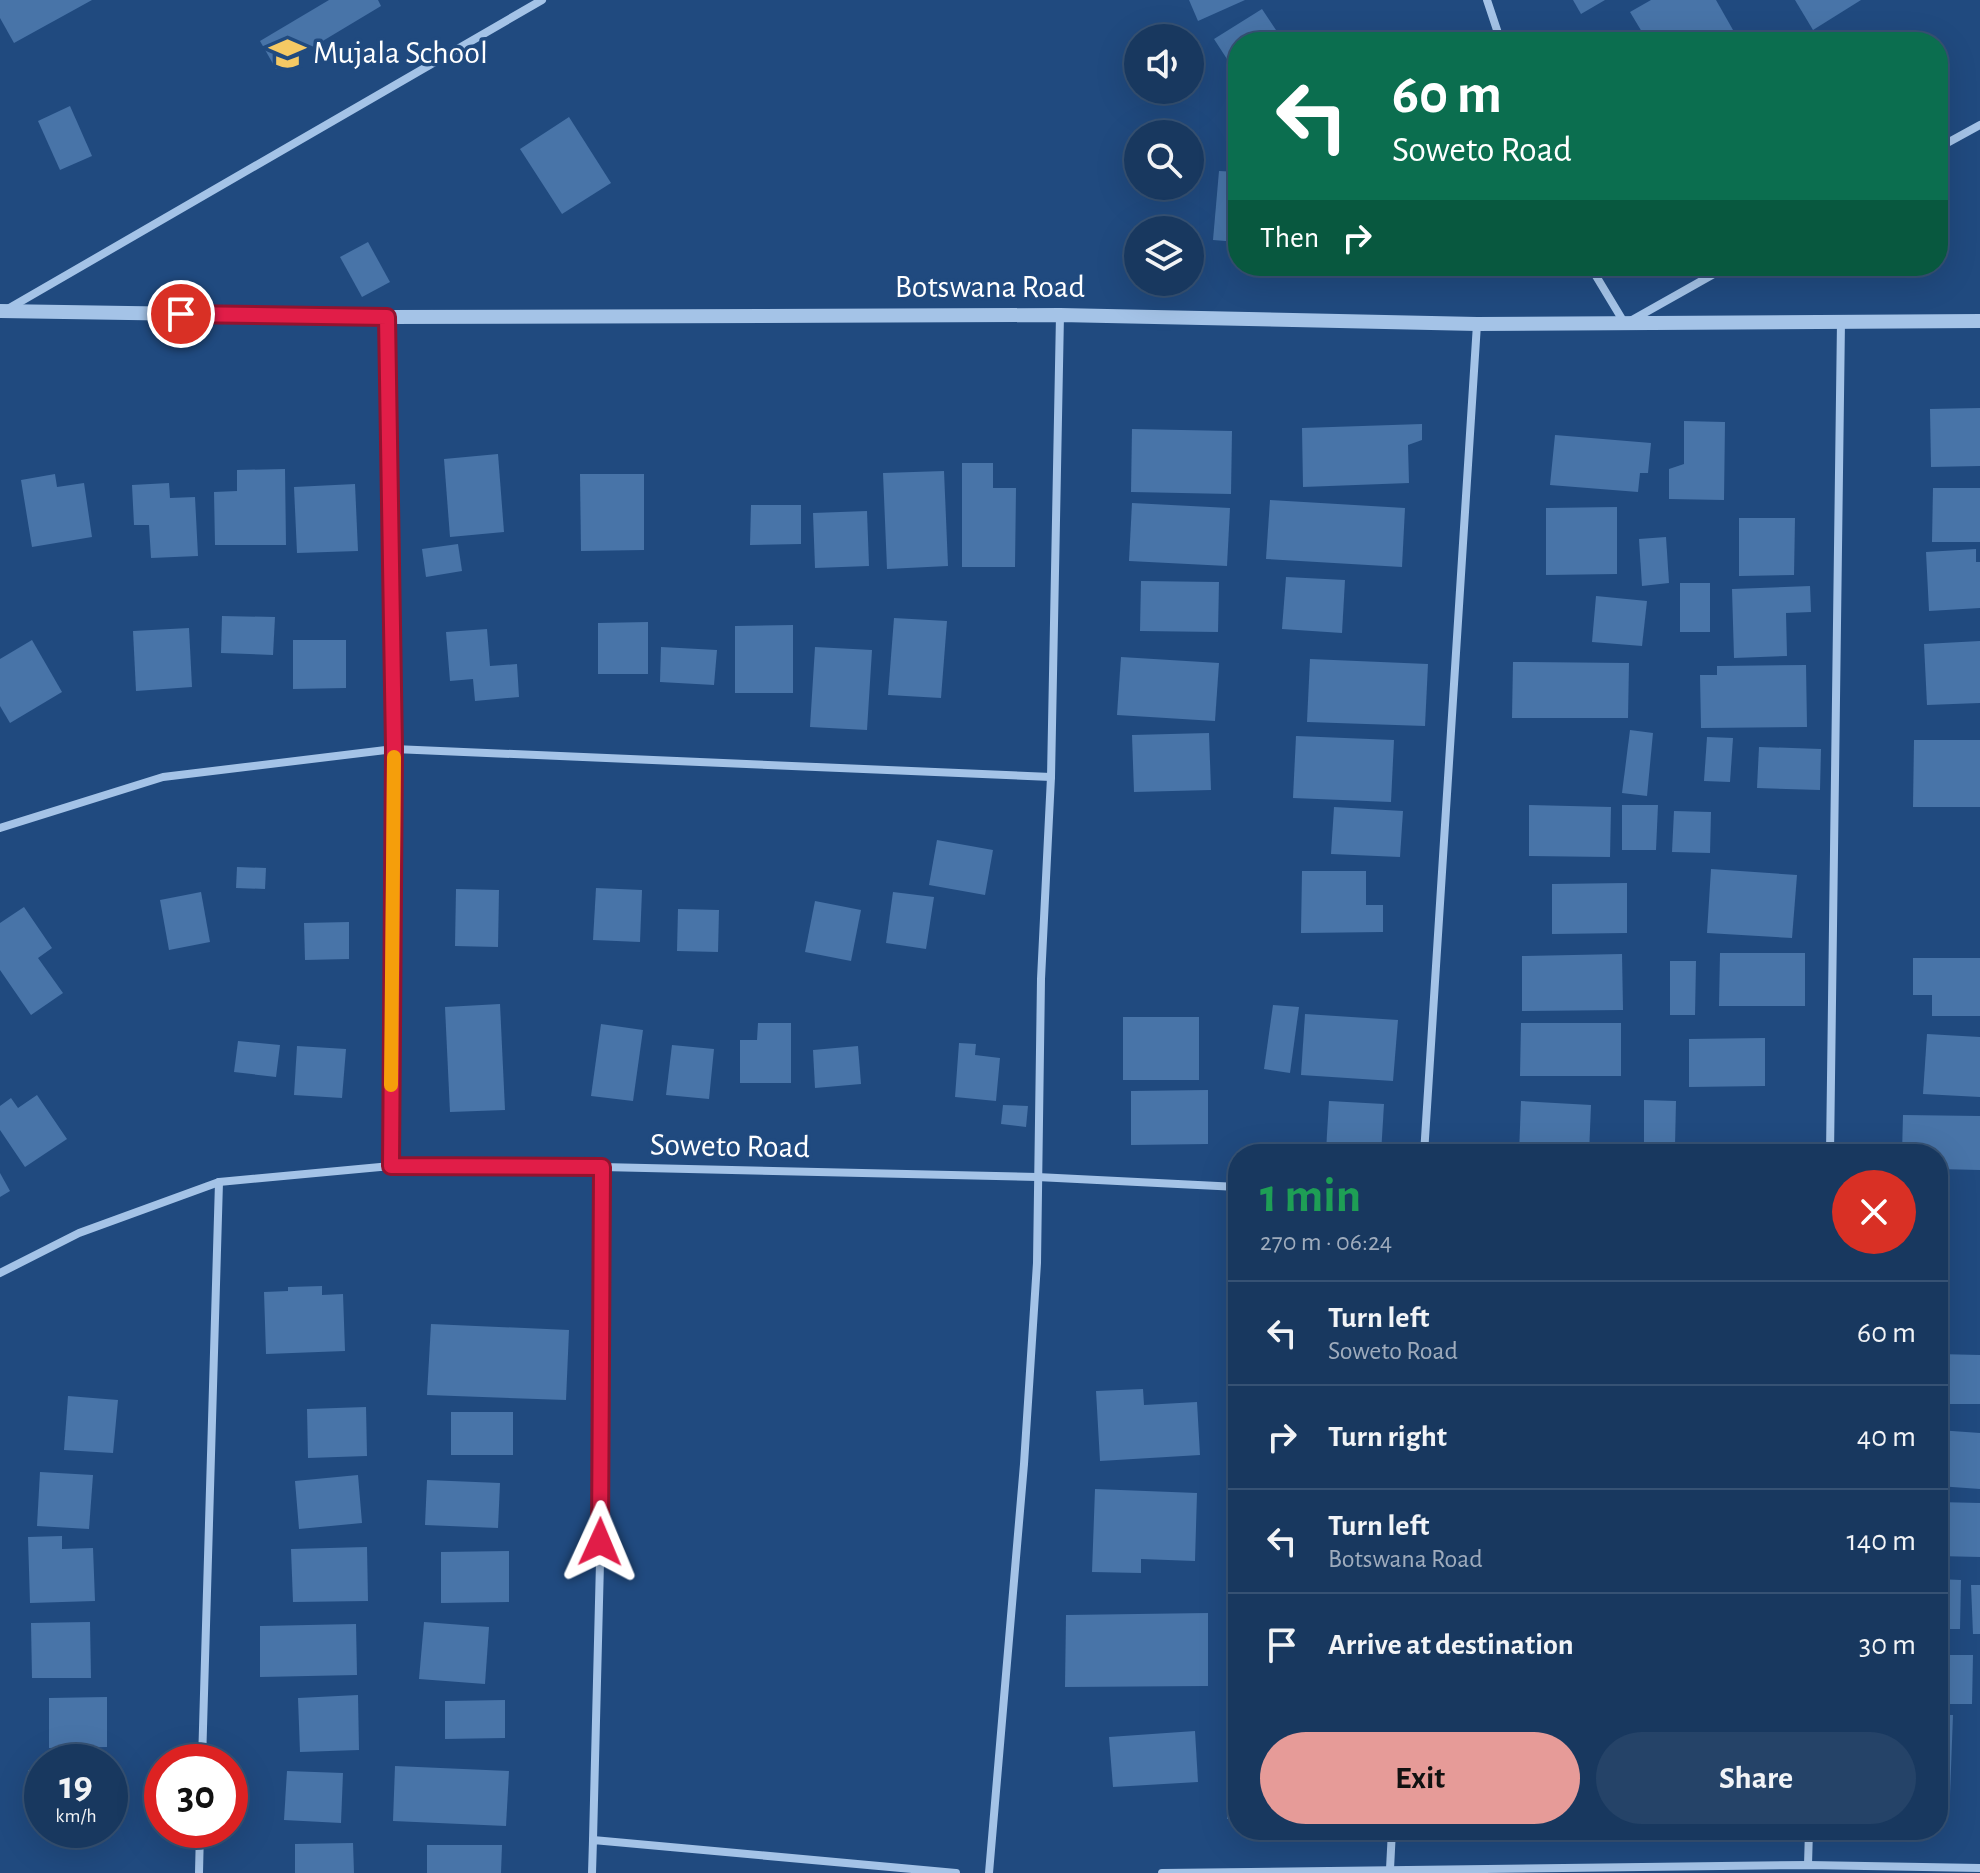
<!DOCTYPE html>
<html lang="en">
<head>
<meta charset="utf-8">
<style>
	:root { --surface:#18385f; --page:#254368; --text:#f1f3f6; --muted:#9facbd; --line:#365274; --accent:#e69b98 }
	body { margin:0; font-family:"Alegreya Sans",sans-serif; background:var(--page); color:var(--text); height:100vh; display:flex; flex-direction:column; font-size:30px; white-space:nowrap }
	* { box-sizing:border-box; margin:0 }
	p { font-size:26px; color:var(--muted) }
	.icon { flex:none; width:44px; height:44px; fill:none; stroke:currentColor; stroke-width:2; stroke-linecap:round; stroke-linejoin:round }
	.map { position:relative; flex:1; overflow:hidden }
	.sheet { position:absolute; left:1228px; top:1144px; width:720px; height:696px; display:flex; flex-direction:column; background:var(--surface); border-radius:32px; box-shadow:0 8px 32px #0002,0 0 0 2px var(--line) }
	.sheet>* { flex:none }
	.hud { position:absolute; left:1228px; top:32px; width:720px; height:244px; border-radius:32px; box-shadow:0 8px 32px #0002,0 0 0 2px var(--line); background:#0b6e4f; color:#fff; overflow:hidden }
	.fabs { position:absolute; left:1124px; top:24px; display:grid; gap:16px }
	.fabs a { display:grid; place-items:center; width:80px; height:80px; border-radius:50%; background:var(--surface); box-shadow:0 8px 32px #0002,0 0 0 2px var(--line); font-size:40px }
	.speed { position:absolute; left:24px; top:1744px; display:flex; gap:16px; font-size:40px; font-weight:700; text-align:center }
	.speed>* { display:grid; place-content:center; width:104px; height:104px; border-radius:50%; background:var(--surface); box-shadow:0 8px 32px #0002,0 0 0 2px var(--line); line-height:1 }
	.speed small { font-size:20px; font-weight:400 }
	.speed .limit { border:12px solid #d22; background:#fff; color:#111 }
	.pin { position:absolute; display:grid; place-items:center; width:68px; height:68px; color:#fff; margin:-34px; border:4px solid #fff; border-radius:50%; box-shadow:0 2px 8px #0007 }
	.me { position:absolute; width:88px; margin:-44px; rotate:1deg; stroke-linejoin:round; filter:drop-shadow(0 0 6px #0008) }
	.turn { display:flex; align-items:center; gap:28px; height:168px; padding:0 32px; font-size:36px }
	.turn .icon { width:104px; height:104px; stroke-width:2.5 }
	.turn b { display:block; font-size:56px; line-height:68px }
	.then { display:flex; align-items:center; height:76px; padding:0 32px; background:#0003; gap:16px; font-size:30px }
	.round { display:grid; place-items:center; flex:none; width:84px; height:84px; border-radius:42px; background:var(--page) }
	.head { display:flex; align-items:center; justify-content:space-between; height:136px; padding:0 32px }
	h1 { font-size:48px; font-weight:600; line-height:60px; color:#1e9e55 }
	.primary-button { display:flex; gap:16px; margin-top:auto; padding:16px 32px }
	.primary-button a { flex:1; height:92px; border-radius:48px; background:var(--accent); color:#111; font-size:32px; font-weight:600; line-height:92px; text-align:center }
	.primary-button a+a { background:var(--page); color:var(--text) }
	ul { padding:0; list-style:none }
	li { display:flex; align-items:center; gap:24px; height:104px; padding:0 32px; border-top:2px solid var(--line) }
	li div { flex:1 }
	li b { display:block; font-size:30px }
	li em { font-style:normal }
	.map>svg:first-child { display:block }
	.building { fill:#4874a8 }
	.lines { fill:none; stroke-linecap:round; stroke-linejoin:round }
	.minor { stroke:#a4c3e7; stroke-width:8 }
	.tertiary { stroke:#a4c3e7; stroke-width:14 }
	.route-casing { stroke:#92132f; stroke-width:20 }
	.route { stroke:#e11d48; stroke-width:14 }
	.slow { stroke:#f59e0b; stroke-width:14 }
	.labels { text-anchor:middle; dominant-baseline:central; stroke-width:7; stroke-linejoin:round; paint-order:stroke }
	.poi-label { font-size:32px; fill:#fff; stroke:#204a7f; text-anchor:start }
	.street-label { font-size:32px; fill:#fff; stroke:#204a7f }
</style>
</head>
<body>
<div class="map">
<svg width="1980" height="1873" viewBox="0 0 1980 1873">
	<rect width="100%" height="100%" fill="#204a7f"/>
	<g class="building">
		<path d="M 0,0 L 92,0 L 14,43 L 0,18 Z"/>
		<path d="M 329,0 L 378,0 L 381,6 L 276,69 L 260,41 Z"/>
		<path d="M 1189,0 L 1245,0 L 1198,21 Z"/>
		<path d="M 1573,0 L 1605,0 L 1581,14 Z"/>
		<path d="M 1651,0 L 1716,0 L 1737,37 L 1728,42 L 1648,42 L 1630,12 Z"/>
		<path d="M 1795,0 L 1861,0 L 1813,30 Z"/>
		<path d="M 1262,9 L 1284,42 L 1238,42 L 1238,76 L 1214,39 Z"/>
		<path d="M 70,106 L 92,156 L 60,170 L 38,121 Z"/>
		<path d="M 569,117 L 611,183 L 562,214 L 520,149 Z"/>
		<path d="M 1219,171 L 1238,172 L 1238,242 L 1213,240 Z"/>
		<path d="M 368,242 L 390,282 L 362,297 L 340,257 Z"/>
		<path d="M 1980,408 L 1980,466 L 1931,467 L 1930,409 Z"/>
		<path d="M 1684,421 L 1725,422 L 1724,500 L 1669,499 L 1669,469 L 1684,464 Z"/>
		<path d="M 1422,424 L 1422,440 L 1408,445 L 1409,483 L 1303,487 L 1302,428 Z"/>
		<path d="M 1132,429 L 1232,431 L 1231,494 L 1131,492 Z"/>
		<path d="M 1555,435 L 1651,443 L 1648,473 L 1640,473 L 1638,492 L 1550,485 Z"/>
		<path d="M 498,454 L 504,532 L 450,537 L 444,459 Z"/>
		<path d="M 962,463 L 993,463 L 993,488 L 1016,488 L 1015,567 L 962,567 Z"/>
		<path d="M 285,469 L 286,545 L 215,545 L 214,492 L 237,491 L 237,470 Z"/>
		<path d="M 944,471 L 948,566 L 887,569 L 883,473 Z"/>
		<path d="M 55,474 L 57,487 L 84,483 L 92,537 L 32,547 L 21,480 Z"/>
		<path d="M 580,474 L 644,474 L 644,550 L 581,551 Z"/>
		<path d="M 169,483 L 170,498 L 195,497 L 198,556 L 151,558 L 149,525 L 134,525 L 132,485 Z"/>
		<path d="M 355,484 L 358,551 L 297,553 L 294,487 Z"/>
		<path d="M 1933,488 L 1980,488 L 1980,542 L 1932,542 Z"/>
		<path d="M 1270,500 L 1405,508 L 1402,567 L 1266,559 Z"/>
		<path d="M 1132,503 L 1230,508 L 1227,566 L 1129,561 Z"/>
		<path d="M 751,505 L 801,505 L 801,544 L 750,545 Z"/>
		<path d="M 1617,507 L 1617,574 L 1546,575 L 1546,508 Z"/>
		<path d="M 867,511 L 869,566 L 815,568 L 813,513 Z"/>
		<path d="M 1739,518 L 1795,518 L 1794,575 L 1739,576 Z"/>
		<path d="M 1666,537 L 1669,583 L 1642,586 L 1639,539 Z"/>
		<path d="M 458,544 L 462,571 L 426,577 L 422,549 Z"/>
		<path d="M 1976,549 L 1976,562 L 1980,562 L 1980,608 L 1929,611 L 1926,552 Z"/>
		<path d="M 1286,577 L 1345,580 L 1342,633 L 1282,629 Z"/>
		<path d="M 1141,581 L 1219,582 L 1218,632 L 1140,631 Z"/>
		<rect x="1680" y="583" width="30" height="49"/>
		<path d="M 1810,586 L 1811,612 L 1786,613 L 1787,656 L 1734,658 L 1732,589 Z"/>
		<path d="M 1596,596 L 1647,601 L 1642,646 L 1592,642 Z"/>
		<path d="M 222,616 L 275,617 L 273,655 L 221,653 Z"/>
		<path d="M 894,618 L 947,621 L 941,698 L 888,695 Z"/>
		<path d="M 648,622 L 648,674 L 598,674 L 598,623 Z"/>
		<path d="M 793,625 L 793,693 L 735,693 L 735,626 Z"/>
		<path d="M 189,628 L 192,687 L 136,691 L 133,631 Z"/>
		<path d="M 487,629 L 490,666 L 517,664 L 519,697 L 475,701 L 473,679 L 450,681 L 446,632 Z"/>
		<path d="M 32,640 L 62,692 L 10,723 L 0,706 L 0,659 Z"/>
		<path d="M 293,640 L 346,640 L 346,688 L 293,689 Z"/>
		<path d="M 1980,641 L 1980,703 L 1927,705 L 1924,644 Z"/>
		<path d="M 661,647 L 717,650 L 714,685 L 660,682 Z"/>
		<path d="M 815,647 L 872,650 L 867,730 L 810,727 Z"/>
		<path d="M 1121,657 L 1219,663 L 1215,721 L 1117,715 Z"/>
		<path d="M 1310,659 L 1428,664 L 1425,726 L 1307,722 Z"/>
		<path d="M 1513,662 L 1629,663 L 1628,718 L 1512,718 Z"/>
		<path d="M 1806,665 L 1807,727 L 1701,728 L 1700,675 L 1717,675 L 1717,666 Z"/>
		<path d="M 1630,730 L 1653,733 L 1647,796 L 1622,793 Z"/>
		<path d="M 1209,733 L 1211,790 L 1134,792 L 1132,735 Z"/>
		<path d="M 1296,736 L 1394,740 L 1391,802 L 1293,798 Z"/>
		<path d="M 1707,737 L 1733,738 L 1730,782 L 1704,781 Z"/>
		<path d="M 1914,740 L 1980,740 L 1980,807 L 1913,807 Z"/>
		<path d="M 1759,747 L 1821,749 L 1820,790 L 1757,788 Z"/>
		<path d="M 1529,805 L 1611,807 L 1610,857 L 1529,856 Z"/>
		<path d="M 1622,805 L 1658,805 L 1656,850 L 1622,850 Z"/>
		<path d="M 1334,807 L 1403,811 L 1400,857 L 1331,854 Z"/>
		<path d="M 1674,811 L 1711,812 L 1710,853 L 1672,852 Z"/>
		<path d="M 937,840 L 993,850 L 985,895 L 929,885 Z"/>
		<path d="M 237,867 L 266,868 L 265,889 L 236,888 Z"/>
		<path d="M 1711,869 L 1797,875 L 1792,938 L 1707,933 Z"/>
		<path d="M 1302,871 L 1366,871 L 1366,905 L 1383,905 L 1383,932 L 1301,933 Z"/>
		<path d="M 1627,883 L 1627,933 L 1552,934 L 1552,884 Z"/>
		<path d="M 596,888 L 642,890 L 640,942 L 593,940 Z"/>
		<path d="M 456,889 L 499,890 L 498,947 L 455,946 Z"/>
		<path d="M 201,892 L 210,942 L 169,950 L 160,900 Z"/>
		<path d="M 893,892 L 934,897 L 926,949 L 886,943 Z"/>
		<path d="M 815,901 L 861,910 L 851,961 L 805,952 Z"/>
		<path d="M 24,907 L 52,948 L 38,958 L 63,993 L 31,1015 L 0,970 L 0,923 Z"/>
		<path d="M 678,909 L 719,910 L 718,952 L 677,951 Z"/>
		<path d="M 349,922 L 349,959 L 305,960 L 304,923 Z"/>
		<path d="M 1720,953 L 1805,953 L 1805,1006 L 1719,1006 Z"/>
		<path d="M 1622,954 L 1623,1010 L 1522,1011 L 1522,956 Z"/>
		<path d="M 1913,958 L 1980,958 L 1980,1016 L 1932,1016 L 1932,995 L 1913,995 Z"/>
		<path d="M 1670,961 L 1696,961 L 1695,1015 L 1670,1015 Z"/>
		<path d="M 500,1004 L 505,1110 L 450,1112 L 445,1007 Z"/>
		<path d="M 1273,1005 L 1299,1007 L 1290,1073 L 1264,1069 Z"/>
		<path d="M 1305,1014 L 1398,1020 L 1393,1081 L 1301,1075 Z"/>
		<rect x="1123" y="1017" width="76" height="63"/>
		<path d="M 758,1023 L 791,1023 L 791,1083 L 740,1083 L 740,1040 L 757,1040 Z"/>
		<path d="M 1521,1023 L 1621,1023 L 1621,1076 L 1520,1076 Z"/>
		<path d="M 601,1024 L 643,1030 L 633,1101 L 591,1096 Z"/>
		<path d="M 1927,1034 L 1980,1037 L 1980,1097 L 1923,1094 Z"/>
		<path d="M 1765,1038 L 1765,1086 L 1689,1087 L 1689,1039 Z"/>
		<path d="M 238,1041 L 280,1045 L 276,1077 L 234,1072 Z"/>
		<path d="M 959,1043 L 976,1044 L 975,1055 L 1000,1058 L 996,1101 L 955,1097 Z"/>
		<path d="M 672,1045 L 714,1049 L 709,1099 L 666,1095 Z"/>
		<path d="M 297,1046 L 346,1049 L 342,1098 L 294,1095 Z"/>
		<path d="M 858,1046 L 861,1084 L 815,1088 L 813,1050 Z"/>
		<path d="M 1208,1090 L 1208,1144 L 1131,1145 L 1131,1091 Z"/>
		<path d="M 37,1095 L 67,1139 L 25,1167 L 0,1130 L 0,1106 L 11,1098 L 18,1108 Z"/>
		<path d="M 1644,1100 L 1676,1101 L 1675,1146 L 1644,1145 Z"/>
		<path d="M 1329,1101 L 1384,1104 L 1381,1154 L 1326,1151 Z"/>
		<path d="M 1521,1101 L 1591,1105 L 1589,1154 L 1519,1154 Z"/>
		<path d="M 1003,1105 L 1028,1106 L 1026,1127 L 1001,1124 Z"/>
		<path d="M 1903,1115 L 1980,1116 L 1980,1170 L 1938,1169 L 1938,1154 L 1902,1154 Z"/>
		<path d="M 0,1173 L 10,1191 L 0,1197 Z"/>
		<path d="M 1231,1271 L 1238,1271 L 1238,1342 L 1230,1342 Z"/>
		<path d="M 322,1286 L 322,1295 L 343,1294 L 345,1351 L 266,1354 L 264,1292 L 288,1291 L 288,1287 Z"/>
		<path d="M 431,1324 L 569,1330 L 566,1400 L 427,1395 Z"/>
		<path d="M 1938,1354 L 1980,1355 L 1980,1404 L 1938,1404 Z"/>
		<path d="M 1233,1381 L 1238,1381 L 1238,1438 L 1231,1438 Z"/>
		<path d="M 1143,1389 L 1144,1405 L 1197,1402 L 1200,1455 L 1100,1461 L 1096,1391 Z"/>
		<path d="M 68,1396 L 118,1400 L 113,1453 L 64,1450 Z"/>
		<path d="M 366,1407 L 367,1456 L 308,1458 L 307,1409 Z"/>
		<rect x="451" y="1412" width="62" height="43"/>
		<path d="M 1938,1430 L 1980,1433 L 1980,1489 L 1938,1486 Z"/>
		<path d="M 40,1472 L 93,1475 L 89,1529 L 37,1526 Z"/>
		<path d="M 358,1475 L 362,1523 L 299,1529 L 295,1481 Z"/>
		<path d="M 427,1480 L 500,1483 L 498,1528 L 425,1525 Z"/>
		<path d="M 1095,1489 L 1197,1493 L 1195,1561 L 1141,1559 L 1141,1573 L 1092,1572 Z"/>
		<path d="M 1938,1502 L 1980,1503 L 1980,1557 L 1938,1556 Z"/>
		<path d="M 1232,1508 L 1238,1508 L 1238,1577 L 1229,1576 Z"/>
		<path d="M 62,1536 L 62,1549 L 93,1548 L 95,1601 L 30,1603 L 28,1537 Z"/>
		<path d="M 367,1547 L 368,1601 L 293,1602 L 291,1549 Z"/>
		<path d="M 509,1551 L 509,1602 L 441,1603 L 441,1552 Z"/>
		<path d="M 1938,1579 L 1961,1580 L 1960,1629 L 1938,1629 Z"/>
		<path d="M 1971,1585 L 1980,1585 L 1980,1634 L 1973,1634 Z"/>
		<rect x="1227" y="1611" width="11" height="66"/>
		<path d="M 1208,1613 L 1208,1686 L 1065,1687 L 1066,1615 Z"/>
		<path d="M 90,1622 L 91,1678 L 32,1678 L 31,1623 Z"/>
		<path d="M 424,1622 L 489,1627 L 485,1684 L 419,1679 Z"/>
		<path d="M 356,1624 L 357,1675 L 260,1677 L 260,1626 Z"/>
		<path d="M 1938,1655 L 1973,1655 L 1972,1704 L 1938,1704 Z"/>
		<path d="M 358,1695 L 359,1750 L 300,1752 L 298,1698 Z"/>
		<path d="M 107,1697 L 107,1747 L 49,1748 L 49,1698 Z"/>
		<path d="M 505,1700 L 505,1738 L 445,1739 L 445,1701 Z"/>
		<path d="M 1938,1715 L 1953,1715 L 1950,1795 L 1938,1795 Z"/>
		<path d="M 1195,1731 L 1198,1782 L 1113,1787 L 1109,1737 Z"/>
		<path d="M 1230,1737 L 1238,1738 L 1238,1819 L 1227,1819 Z"/>
		<path d="M 395,1766 L 509,1771 L 506,1826 L 393,1821 Z"/>
		<path d="M 28,1770 L 42,1770 L 42,1822 L 30,1822 Z"/>
		<path d="M 287,1771 L 343,1773 L 341,1823 L 284,1820 Z"/>
		<path d="M 353,1843 L 354,1873 L 295,1873 L 295,1844 Z"/>
		<path d="M 427,1845 L 502,1845 L 501,1873 L 427,1873 Z"/>
	</g>
	<g class="lines">
		<g class="minor">
			<path d="M 1487,0 L 1501,42"/>
			<path d="M 1938,148 L 1980,125"/>
			<path d="M 1590,266 L 1625,324 L 1728,266"/>
			<path d="M 6,310 L 542,0"/>
			<path d="M 387,317 L 394,749 L 391,1166"/>
			<path d="M 0,828 L 163,777 L 394,749 L 1051,777"/>
			<path d="M 1424,1154 L 1477,324"/>
			<path d="M 1830,1154 L 1841,321"/>
			<path d="M 0,1273 L 79,1233 L 219,1182 L 391,1166 L 602,1167 L 1037,1177 L 1238,1187"/>
			<path d="M 202,1762 L 219,1182"/>
			<path d="M 593,1840 L 602,1483 L 602,1167"/>
			<path d="M 1808,1865 L 1809,1830"/>
			<path d="M 1390,1869 L 1392,1830"/>
			<path d="M 199,1873 L 200,1830"/>
			<path d="M 592,1873 L 593,1840 L 956,1873"/>
			<path d="M 989,1873 L 1024,1464 L 1037,1263 L 1041,979 L 1051,777 L 1060,315"/>
			<path d="M 1162,1873 L 1808,1865 L 1980,1868"/>
		</g>
		<path class="tertiary" d="M 0,311 L 387,317 L 1060,315 L 1477,324 L 1980,321"/>
	</g>
	<g class="lines">
		<defs>
			<path id="route" d="M 181,314 L 387,317 L 394,749 L 391,1166 L 602,1167 L 600,1542"/>
		</defs>
		<use href="#route" class="route-casing"/>
		<use href="#route" class="route"/>
		<path class="slow" d="M 391,1085 L 394,757"/>
	</g>
	<defs>
		<symbol id="school-bare" viewBox="-9 -9 18 18"><path d="M0-5L7-2L0 1L-7-2ZM-4 1L0 2.5L4 1V4Q0 6-4 4Z" fill="#f5c964" stroke="#204a7f" stroke-width="2.5" paint-order="stroke"/></symbol>
	</defs>
	<g fill-rule="evenodd">
		<use href="#school-bare" x="262" y="28" width="51" height="51"/>
	</g>
	<g class="labels">
		<g class="poi-label">
			<text x="313" y="53">Mujala School</text>
		</g>
		<g class="street-label">
			<text x="990" y="287">Botswana Road</text>
			<text transform="translate(730 1146) rotate(1)">Soweto Road</text>
		</g>
	</g>
</svg>
<div class="fabs">
<a><svg class="icon" aria-label="sound" viewBox="0 0 24 24"><path d="M4 9h4l5-4v14l-5-4H4zM17 9q2 3 0 6"/></svg></a>
<a><svg class="icon" aria-label="search" viewBox="0 0 24 24"><circle cx="10" cy="10" r="6"/><path d="M15 15l6 6"/></svg></a>
<a><svg class="icon" aria-label="layers" viewBox="0 0 24 24"><path d="M12 4l9 5-9 5-9-5zM3 14l9 5 9-5"/></svg></a>
</div>
<div class="speed"><div>19<small>km/h</small></div><div class="limit">30</div></div>
<div class="pin" style="left:181px;top:314px;background:#d93025"><svg class="icon" aria-label="arrive" viewBox="0 0 24 24"><path d="M6 21V4h12l-3 4 3 4H6"/></svg></div>
<svg class="me" style="left:600px;top:1542px" viewBox="-20 -20 40 40"><path d="M0-17L14 15 0 8-14 15z" fill="#e11d48" stroke="#fff" stroke-width="4"/></svg>
<div class="hud">
<div class="turn"><svg class="icon" aria-label="left" viewBox="0 0 24 24"><path d="M17 20v-9H6M10 6l-5 5 5 5"/></svg><div><b>60 m</b>Soweto Road</div></div>
<div class="then">Then<svg class="icon" aria-label="right" viewBox="0 0 24 24"><path d="M7 20v-9h11M14 6l5 5-5 5"/></svg></div>
</div>
<section class="sheet">
<div class="head"><div><h1>1 min</h1><p>270 m · 06:24</p></div><a class="round" style="background:#d93025;color:#fff"><svg class="icon" aria-label="close" viewBox="0 0 24 24"><path d="M6 6l12 12M18 6L6 18"/></svg></a></div>
<ul>
<li><svg class="icon" aria-label="left" viewBox="0 0 24 24"><path d="M17 20v-9H6M10 6l-5 5 5 5"/></svg><div><b>Turn left</b><p>Soweto Road</p></div><em>60 m</em></li>
<li><svg class="icon" aria-label="right" viewBox="0 0 24 24"><path d="M7 20v-9h11M14 6l5 5-5 5"/></svg><div><b>Turn right</b></div><em>40 m</em></li>
<li><svg class="icon" aria-label="left" viewBox="0 0 24 24"><path d="M17 20v-9H6M10 6l-5 5 5 5"/></svg><div><b>Turn left</b><p>Botswana Road</p></div><em>140 m</em></li>
<li><svg class="icon" aria-label="arrive" viewBox="0 0 24 24"><path d="M6 21V4h12l-3 4 3 4H6"/></svg><div><b>Arrive at destination</b></div><em>30 m</em></li>
</ul>
<div class="primary-button"><a>Exit</a><a>Share</a></div>
</section>
</div>
</body>
</html>
